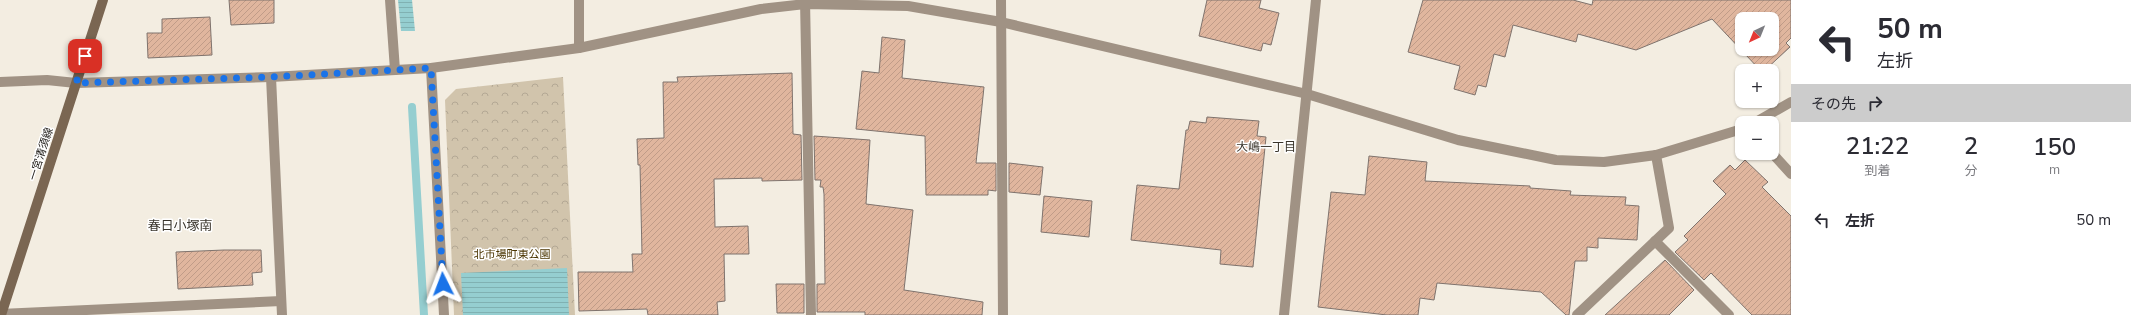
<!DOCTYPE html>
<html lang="ja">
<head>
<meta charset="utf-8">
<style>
	:root { --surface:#fff; --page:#f7f7f7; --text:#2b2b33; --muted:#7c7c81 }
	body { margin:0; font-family:"Nunito Sans","Noto Sans JP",sans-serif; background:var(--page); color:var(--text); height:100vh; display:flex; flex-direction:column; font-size:15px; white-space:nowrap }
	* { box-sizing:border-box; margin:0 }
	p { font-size:13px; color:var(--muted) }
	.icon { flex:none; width:22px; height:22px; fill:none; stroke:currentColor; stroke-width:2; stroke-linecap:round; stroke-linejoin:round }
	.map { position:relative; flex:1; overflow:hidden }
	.sheet { display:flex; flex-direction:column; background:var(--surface); width:340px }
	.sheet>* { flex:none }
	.banner { background:#fff; color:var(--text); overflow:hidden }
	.needle { width:26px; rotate:223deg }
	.tools { position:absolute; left:1735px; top:12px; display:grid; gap:8px }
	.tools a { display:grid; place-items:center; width:44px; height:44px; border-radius:8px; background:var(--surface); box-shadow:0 1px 3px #0004; font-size:20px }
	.pin { position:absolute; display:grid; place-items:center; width:34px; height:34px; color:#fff; margin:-17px; border-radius:8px; box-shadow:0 2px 6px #0006 }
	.me { position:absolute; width:44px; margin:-22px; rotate:357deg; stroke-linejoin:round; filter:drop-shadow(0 0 3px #0008) }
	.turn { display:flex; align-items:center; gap:14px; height:84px; padding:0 20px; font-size:18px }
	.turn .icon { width:52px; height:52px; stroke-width:2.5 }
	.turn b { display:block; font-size:28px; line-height:34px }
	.then { display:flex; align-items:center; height:38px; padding:0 20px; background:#0003; gap:8px; font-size:15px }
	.eta { display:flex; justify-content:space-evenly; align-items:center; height:68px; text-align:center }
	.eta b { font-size:24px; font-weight:600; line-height:28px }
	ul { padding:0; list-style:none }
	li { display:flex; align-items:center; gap:12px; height:60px; padding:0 20px }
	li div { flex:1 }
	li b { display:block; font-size:15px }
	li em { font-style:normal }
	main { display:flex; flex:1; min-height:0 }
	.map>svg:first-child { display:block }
	.park { fill:url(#park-crowns) }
	.water { fill:url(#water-rules) }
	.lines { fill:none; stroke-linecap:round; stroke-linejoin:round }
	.stream { stroke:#95ced0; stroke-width:8 }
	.building { fill:url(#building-hatch); stroke:#7f736d; fill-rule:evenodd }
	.minor { stroke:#a09284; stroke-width:10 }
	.tertiary { stroke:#a09284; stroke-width:10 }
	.secondary { stroke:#7a6652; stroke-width:10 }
	.route { stroke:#1a73e8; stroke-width:7; stroke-dasharray:0 12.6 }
	.labels { text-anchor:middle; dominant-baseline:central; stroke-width:3; stroke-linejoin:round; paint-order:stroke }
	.street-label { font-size:11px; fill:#24211d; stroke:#fff }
	.park-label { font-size:11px; fill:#4b3500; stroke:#fff }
	.neighbourhood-label { font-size:12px; fill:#39342b; stroke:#fff }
	.quarter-label { font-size:13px; fill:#39342b; stroke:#fff }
</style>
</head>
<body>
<main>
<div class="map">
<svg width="1791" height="315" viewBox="0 0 1791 315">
	<defs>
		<pattern id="park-crowns" width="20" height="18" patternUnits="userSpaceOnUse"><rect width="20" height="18" fill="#d1c4ac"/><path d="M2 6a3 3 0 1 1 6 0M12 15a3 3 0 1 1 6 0" fill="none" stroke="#b3a894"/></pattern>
		<pattern id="water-rules" width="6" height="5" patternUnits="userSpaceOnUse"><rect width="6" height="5" fill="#95ced0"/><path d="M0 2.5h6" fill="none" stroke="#80b1b2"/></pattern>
		<pattern id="building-hatch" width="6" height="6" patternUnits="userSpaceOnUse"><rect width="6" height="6" fill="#e0b69e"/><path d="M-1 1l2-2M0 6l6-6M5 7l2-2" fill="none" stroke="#c09c88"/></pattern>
	</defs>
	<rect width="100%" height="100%" fill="#f3ede1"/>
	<path class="park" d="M 563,77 L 575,315 L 454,315 L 445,100 L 456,89 Z"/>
	<g class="water">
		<path d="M 398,0 L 412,0 L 415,31 L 401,31 Z"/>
		<path d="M 567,268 L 569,315 L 463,315 L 461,273 Z"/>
	</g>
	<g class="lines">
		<path class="stream" d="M 412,107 L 424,315"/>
	</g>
	<g class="building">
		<path d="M 229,0 L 274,0 L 274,23 L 231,25 Z"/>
		<path d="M 1207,0 L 1261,0 L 1259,8 L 1279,13 L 1271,45 L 1263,43 L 1261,51 L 1199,36 Z"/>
		<path d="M 1423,0 L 1573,0 L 1592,5 L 1593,0 L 1791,0 L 1791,38 L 1786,43 L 1790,47 L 1764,71 L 1761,71 L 1712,19 L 1636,50 L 1578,34 L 1576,42 L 1513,25 L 1505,57 L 1494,54 L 1486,87 L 1478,85 L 1475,95 L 1454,89 L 1460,66 L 1408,52 ZM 1742,19 L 1772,19 L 1772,49 L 1742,49 Z"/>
		<path d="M 210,17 L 212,55 L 148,58 L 147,33 L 162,33 L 162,19 Z"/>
		<path d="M 882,37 L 905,40 L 902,78 L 984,87 L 976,163 L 996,163 L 996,191 L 988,190 L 988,195 L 926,195 L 925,136 L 856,129 L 862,71 L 879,73 Z"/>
		<path d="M 792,73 L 793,134 L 801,135 L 802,180 L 762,181 L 762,178 L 714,179 L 715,227 L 748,226 L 749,254 L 724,254 L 725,301 L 717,302 L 718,315 L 648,315 L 647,309 L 579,311 L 578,272 L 633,272 L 632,254 L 642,254 L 640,165 L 638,165 L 637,139 L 664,138 L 663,82 L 678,82 L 677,77 Z"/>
		<path d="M 1207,117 L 1259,121 L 1257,136 L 1266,137 L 1253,267 L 1220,264 L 1221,250 L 1131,240 L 1137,185 L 1179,189 L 1186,130 L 1188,130 L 1190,121 L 1206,123 Z"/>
		<path d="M 814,136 L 870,140 L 866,204 L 913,210 L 904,290 L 983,302 L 982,315 L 865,315 L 865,312 L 817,312 L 817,284 L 825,284 L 824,194 L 823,187 L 820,187 L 821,180 L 815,180 Z"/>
		<path d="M 1369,156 L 1427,162 L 1425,181 L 1530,186 L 1530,188 L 1571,191 L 1570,195 L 1626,197 L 1625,205 L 1639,206 L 1637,240 L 1598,238 L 1598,248 L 1587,247 L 1587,261 L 1575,261 L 1569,315 L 1566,315 L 1541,292 L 1437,283 L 1434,300 L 1420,298 L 1418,315 L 1387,315 L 1318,307 L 1331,192 L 1365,195 Z"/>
		<path d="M 1745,160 L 1768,182 L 1762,187 L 1791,216 L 1791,315 L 1752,315 L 1711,273 L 1704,280 L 1675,252 L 1688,240 L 1684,236 L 1726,194 L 1713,181 L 1730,165 L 1735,170 Z"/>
		<path d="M 1009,163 L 1043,167 L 1040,195 L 1009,192 Z"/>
		<path d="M 1044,196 L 1092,201 L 1089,237 L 1041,232 Z"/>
		<path d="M 224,250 L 261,250 L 262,272 L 252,273 L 253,285 L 178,289 L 176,252 Z"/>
		<path d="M 1665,260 L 1694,290 L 1669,315 L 1605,315 Z"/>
		<path d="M 776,284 L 804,284 L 804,313 L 777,313 Z"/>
	</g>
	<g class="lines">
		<g class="minor">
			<path d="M 390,0 L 395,70"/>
			<path d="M 579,0 L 579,48"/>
			<path d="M 805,0 L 811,315"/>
			<path d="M 1001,0 L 1003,315"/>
			<path d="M 431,68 L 444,315"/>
			<path d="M 271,77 L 282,315"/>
			<path d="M 0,82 L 47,80 L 76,83"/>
			<path d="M 1772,153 L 1791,174"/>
			<path d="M 1655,241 L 1729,315"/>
			<path d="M 0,314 L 281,301"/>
			<path d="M 1577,315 L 1669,228 L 1656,155"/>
		</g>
		<g class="tertiary">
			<path d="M 76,83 L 271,77 L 431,68 L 579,48 L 761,9 L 805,4 L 908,6 L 1001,22 L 1307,94 L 1458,140 L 1556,160 L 1604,162 L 1656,155 L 1742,129"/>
			<path d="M 1754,123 L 1791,102"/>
			<path d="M 1284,315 L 1316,0"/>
		</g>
		<path class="secondary" d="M 1,315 L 103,0"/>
	</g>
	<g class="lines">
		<path class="route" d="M 85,56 L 76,83 L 271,77 L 431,68 L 443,284"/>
	</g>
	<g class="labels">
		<g class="street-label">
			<text transform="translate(41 154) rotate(-72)">一宮清須線</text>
		</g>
		<g class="park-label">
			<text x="512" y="254">北市場町東公園</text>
		</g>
		<g class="neighbourhood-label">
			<text x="1266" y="147">大嶋一丁目</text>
		</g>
		<g class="quarter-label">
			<text x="180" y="226">春日小塚南</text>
		</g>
	</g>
</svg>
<div class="tools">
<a><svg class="needle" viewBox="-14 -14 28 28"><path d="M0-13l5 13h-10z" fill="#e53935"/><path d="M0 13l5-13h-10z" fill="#7c7c81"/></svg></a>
<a>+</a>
<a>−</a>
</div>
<div class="pin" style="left:85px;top:56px;background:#d93025"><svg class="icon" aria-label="arrive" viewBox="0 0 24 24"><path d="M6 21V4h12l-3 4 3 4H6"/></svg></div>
<svg class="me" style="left:443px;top:284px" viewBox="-20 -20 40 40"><path d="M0-17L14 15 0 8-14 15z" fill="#1a73e8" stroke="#fff" stroke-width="4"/></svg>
</div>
<section class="sheet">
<div class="banner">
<div class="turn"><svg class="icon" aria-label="left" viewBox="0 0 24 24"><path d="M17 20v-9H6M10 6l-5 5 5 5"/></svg><div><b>50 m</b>左折</div></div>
<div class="then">その先<svg class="icon" aria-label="right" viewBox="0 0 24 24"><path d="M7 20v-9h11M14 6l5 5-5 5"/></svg></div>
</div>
<div class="eta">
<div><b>21:22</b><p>到着</p></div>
<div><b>2</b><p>分</p></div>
<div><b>150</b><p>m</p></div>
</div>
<ul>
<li><svg class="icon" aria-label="left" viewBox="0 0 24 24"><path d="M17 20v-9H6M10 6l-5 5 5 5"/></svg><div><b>左折</b></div><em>50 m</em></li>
</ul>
</section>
</main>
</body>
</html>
